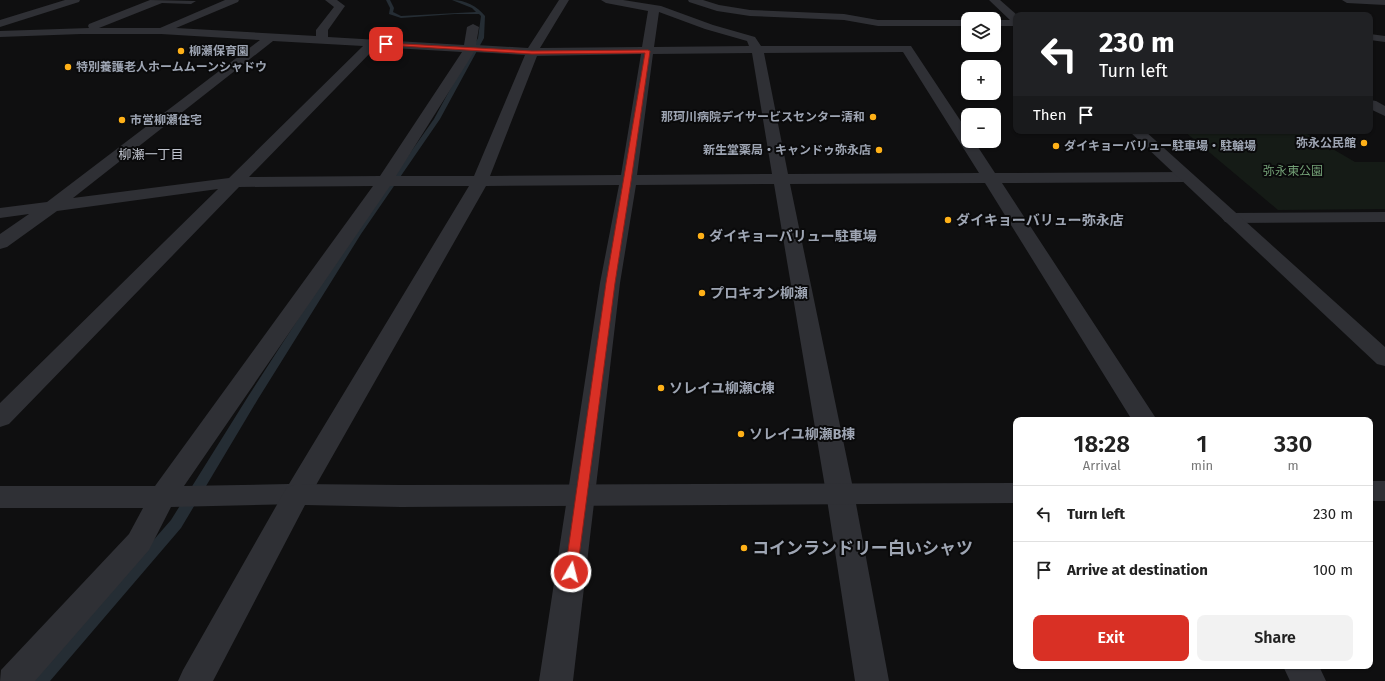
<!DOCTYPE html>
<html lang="en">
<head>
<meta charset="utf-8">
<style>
	:root { --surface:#fff; --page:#f2f2f2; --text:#222; --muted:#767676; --line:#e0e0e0; --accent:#d93025 }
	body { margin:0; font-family:"Fira Sans","Noto Sans JP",sans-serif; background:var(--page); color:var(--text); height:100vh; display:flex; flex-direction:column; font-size:15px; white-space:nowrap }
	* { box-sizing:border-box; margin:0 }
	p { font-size:13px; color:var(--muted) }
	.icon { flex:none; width:22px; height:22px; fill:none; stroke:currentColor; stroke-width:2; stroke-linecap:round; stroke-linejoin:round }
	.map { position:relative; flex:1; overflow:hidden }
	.side { position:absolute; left:1013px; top:417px; width:360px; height:252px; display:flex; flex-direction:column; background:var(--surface); border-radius:8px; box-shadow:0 1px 3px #0004 }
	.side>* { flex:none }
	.banner { position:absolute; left:1013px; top:12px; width:360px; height:122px; border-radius:8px; box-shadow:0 1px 3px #0004; background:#202124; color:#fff; overflow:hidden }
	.controls { position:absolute; left:961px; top:12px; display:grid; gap:8px }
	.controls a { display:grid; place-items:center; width:40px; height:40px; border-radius:8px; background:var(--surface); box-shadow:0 1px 3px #0004; font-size:20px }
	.pin { position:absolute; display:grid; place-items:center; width:34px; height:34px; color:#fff; margin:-17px; border-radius:8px; box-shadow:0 2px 6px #0006 }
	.me { position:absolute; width:44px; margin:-22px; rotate:8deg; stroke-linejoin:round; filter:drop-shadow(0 0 3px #0008) }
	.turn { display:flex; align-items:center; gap:14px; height:84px; padding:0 20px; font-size:18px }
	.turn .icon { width:52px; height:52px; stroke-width:2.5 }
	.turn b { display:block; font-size:28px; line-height:34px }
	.then { display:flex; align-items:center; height:38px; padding:0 20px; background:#0003; gap:8px; font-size:15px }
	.eta { display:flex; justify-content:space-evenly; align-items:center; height:68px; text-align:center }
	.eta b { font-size:24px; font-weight:600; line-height:28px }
	.primary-button { display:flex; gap:8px; margin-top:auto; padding:8px 20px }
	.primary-button a { flex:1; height:46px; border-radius:8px; background:var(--accent); color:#fff; font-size:16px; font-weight:600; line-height:46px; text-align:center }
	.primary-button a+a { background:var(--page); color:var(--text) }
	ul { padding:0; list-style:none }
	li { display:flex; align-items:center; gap:12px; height:56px; padding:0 20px; border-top:1px solid var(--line) }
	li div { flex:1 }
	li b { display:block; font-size:15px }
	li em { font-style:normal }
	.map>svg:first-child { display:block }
	.green { fill:#151b16 }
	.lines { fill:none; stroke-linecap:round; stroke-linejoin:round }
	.stream { fill:#252d34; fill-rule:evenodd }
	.minor { fill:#2f3035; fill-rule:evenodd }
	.tertiary { fill:#2f3035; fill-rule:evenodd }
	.route { fill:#d93025; stroke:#8d1f18 }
	.poi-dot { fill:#ffb118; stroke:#0a0a0b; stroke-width:1.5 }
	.labels { text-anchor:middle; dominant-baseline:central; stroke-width:4; stroke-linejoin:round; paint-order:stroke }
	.far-poi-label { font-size:12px; font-weight:bold; fill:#9ea5b3; stroke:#0a0a0b; text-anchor:start }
	.far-park-label { font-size:12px; fill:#73a076; stroke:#0a0a0b }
	.far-neighbourhood-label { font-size:13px; fill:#c0c4ce; stroke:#0a0a0b }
	.poi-label { font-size:14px; font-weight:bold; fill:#9ea5b3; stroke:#0a0a0b; text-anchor:start }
	.near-poi-label { font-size:17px; font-weight:bold; fill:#9ea5b3; stroke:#0a0a0b; text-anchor:start }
</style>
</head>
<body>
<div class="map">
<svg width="1385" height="681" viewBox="0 0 1385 681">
	<rect width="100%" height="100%" fill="#0f0f10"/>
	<path class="green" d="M 1184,131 L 1302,131 L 1355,162 L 1385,162 L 1385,209 L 1278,210 Z"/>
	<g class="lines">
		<path class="stream" d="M 386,0 L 390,0 L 394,8 L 393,12 L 401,16 L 476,12 L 472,8 L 452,0 C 465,0 477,6 485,16 L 484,38 L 440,119 L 361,234 L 258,399 L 181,528 L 50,681 L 32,681 L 35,676 L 171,520 L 249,395 L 353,234 L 434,119 L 478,38 L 481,16 L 479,14 L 455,14 L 401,18 L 389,14 L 390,8 Z"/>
		<g class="minor">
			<path d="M 65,0 L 80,0 L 79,2 L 0,27 L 0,20 Z"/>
			<path d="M 150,0 L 196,1 L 191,4 L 162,3 L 99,28 L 160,28 L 225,0 L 239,0 L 238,2 L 176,28 L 316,36 L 316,30 L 334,7 L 325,0 L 337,0 L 345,6 L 328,30 L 328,37 L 464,45 L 467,27 L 473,24 L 479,27 L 476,45 L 528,48 L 559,0 L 569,0 L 540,48 L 642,47 L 648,11 L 606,3 L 601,0 L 623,0 L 661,6 L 713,25 L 755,37 L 761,46 L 911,46 L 968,132 L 968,141 L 974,141 L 995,173 L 1186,172 L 1192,174 L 1194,177 L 1192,180 L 1186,182 L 1002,183 L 1157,420 L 1132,420 L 985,183 L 790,184 L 854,493 L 889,681 L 855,681 L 826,493 L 774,184 L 636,185 L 620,283 L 573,681 L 539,681 L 600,283 L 619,185 L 486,186 L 307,501 L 297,504 L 171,507 L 149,550 L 35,681 L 0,681 L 1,670 L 129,534 L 143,508 L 0,508 L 0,486 L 155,486 L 373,186 L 239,187 L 9,424 L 0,427 L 0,403 L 218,189 L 57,211 L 7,247 L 0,249 L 0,234 L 29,214 L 0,218 L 0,208 L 47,202 L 260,40 L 161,34 L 81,34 L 0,37 L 0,31 L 89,28 L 88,26 L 89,24 ZM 659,12 L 705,29 L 747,41 L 749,46 L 654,47 ZM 273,41 L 363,46 L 229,178 L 73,198 ZM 376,47 L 462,52 L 380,176 L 249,177 ZM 474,52 L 525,55 L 474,176 L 396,176 ZM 903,52 L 979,173 L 788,174 L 764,53 ZM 752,53 L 772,174 L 637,175 L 653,54 ZM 641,54 L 621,175 L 490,176 L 537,56 ZM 390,186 L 469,186 L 289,484 L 184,486 Z"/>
			<path d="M 688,0 L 703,0 L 719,5 L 750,10 L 844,14 L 878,20 L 968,20 L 968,26 L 878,26 L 844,20 L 750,16 L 717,11 L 689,2 Z"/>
			<rect x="994" y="20" width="22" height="6"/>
			<path d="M 1370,34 L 1385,36 L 1385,42 L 1370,40 Z"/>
			<path d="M 1370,100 L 1376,101 L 1385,106 L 1385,116 L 1370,109 Z"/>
			<path d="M 1385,212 L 1385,222 L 1231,223 L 1225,222 L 1222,218 L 1225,214 L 1231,213 Z"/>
			<path d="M 1283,666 L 1319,666 L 1326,681 L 1290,681 Z"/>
		</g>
		<g class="tertiary">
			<path d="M 989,0 L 1000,0 L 1017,15 L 1016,23 L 1012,22 Z"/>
			<path d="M 1342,0 L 1385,0 L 1385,5 L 1347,3 Z"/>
			<path d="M 1129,131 L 1145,131 L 1385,347 L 1385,366 L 1377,364 Z"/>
			<rect x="1370" y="481" width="15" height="20"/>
			<path d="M 1016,483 L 1016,503 L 401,507 L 305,505 L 213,681 L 178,681 L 183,670 L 287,487 L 297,484 L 401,485 Z"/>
		</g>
	</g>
	<path class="route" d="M 386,43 L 532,51 L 648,50 L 650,51 L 631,181 L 615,283 L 577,572 L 575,576 L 571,578 L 566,576 L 565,572 L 606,283 L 645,53 L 532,54 L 385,45 Z"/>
	<g class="poi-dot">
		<circle cx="181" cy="51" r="4"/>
		<circle cx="68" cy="67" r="4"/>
		<circle cx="873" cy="117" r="4"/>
		<circle cx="122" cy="120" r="4"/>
		<circle cx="1364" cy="143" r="4"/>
		<circle cx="1056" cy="146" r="4"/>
		<circle cx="879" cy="150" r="4"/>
		<circle cx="948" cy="220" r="4"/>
		<circle cx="701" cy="236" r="4"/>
		<circle cx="702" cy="293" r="4"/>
		<circle cx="661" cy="388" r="4"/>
		<circle cx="741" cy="434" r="4"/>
		<circle cx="744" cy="548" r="4"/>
	</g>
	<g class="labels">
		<g class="far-poi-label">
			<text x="189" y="51">柳瀬保育園</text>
			<text x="76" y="67">特別養護老人ホームムーンシャドウ</text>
			<text x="865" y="117" text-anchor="end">那珂川病院デイサービスセンター清和</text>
			<text x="130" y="120">市営柳瀬住宅</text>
			<text x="1356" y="143" text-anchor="end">弥永公民館</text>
			<text x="1064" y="146">ダイキョーバリュー駐車場・駐輪場</text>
			<text x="871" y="150" text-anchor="end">新生堂薬局・キャンドゥ弥永店</text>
		</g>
		<g class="far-park-label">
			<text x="1293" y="171">弥永東公園</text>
		</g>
		<g class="far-neighbourhood-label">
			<text x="151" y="154">柳瀬一丁目</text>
		</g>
		<g class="poi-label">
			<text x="956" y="220">ダイキョーバリュー弥永店</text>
			<text x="709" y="236">ダイキョーバリュー駐車場</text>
			<text x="710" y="293">プロキオン柳瀬</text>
			<text x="669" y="388">ソレイユ柳瀬C棟</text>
			<text x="749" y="434">ソレイユ柳瀬B棟</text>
		</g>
		<g class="near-poi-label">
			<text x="752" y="548">コインランドリー白いシャツ</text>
		</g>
	</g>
</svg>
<div class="controls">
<a><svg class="icon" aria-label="layers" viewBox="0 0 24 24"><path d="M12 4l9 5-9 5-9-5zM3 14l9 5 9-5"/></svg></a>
<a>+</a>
<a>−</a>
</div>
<div class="pin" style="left:386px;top:44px;background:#d93025"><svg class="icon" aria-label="arrive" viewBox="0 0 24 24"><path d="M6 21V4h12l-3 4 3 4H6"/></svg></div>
<svg class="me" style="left:571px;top:572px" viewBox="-20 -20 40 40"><circle r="17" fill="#d93025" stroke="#fff" stroke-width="3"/><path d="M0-11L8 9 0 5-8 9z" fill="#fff"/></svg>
<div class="banner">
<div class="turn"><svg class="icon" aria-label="left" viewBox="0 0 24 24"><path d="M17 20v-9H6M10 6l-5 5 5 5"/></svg><div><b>230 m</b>Turn left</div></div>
<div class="then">Then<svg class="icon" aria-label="arrive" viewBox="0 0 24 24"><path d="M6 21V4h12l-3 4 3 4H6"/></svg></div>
</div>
<section class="side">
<div class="eta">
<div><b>18:28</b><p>Arrival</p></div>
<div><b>1</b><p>min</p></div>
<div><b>330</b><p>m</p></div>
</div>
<ul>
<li><svg class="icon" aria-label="left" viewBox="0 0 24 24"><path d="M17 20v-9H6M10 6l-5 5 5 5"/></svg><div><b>Turn left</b></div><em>230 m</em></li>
<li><svg class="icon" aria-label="arrive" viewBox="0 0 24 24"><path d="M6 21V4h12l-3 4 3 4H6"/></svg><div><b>Arrive at destination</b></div><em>100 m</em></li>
</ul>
<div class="primary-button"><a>Exit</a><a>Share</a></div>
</section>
</div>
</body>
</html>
